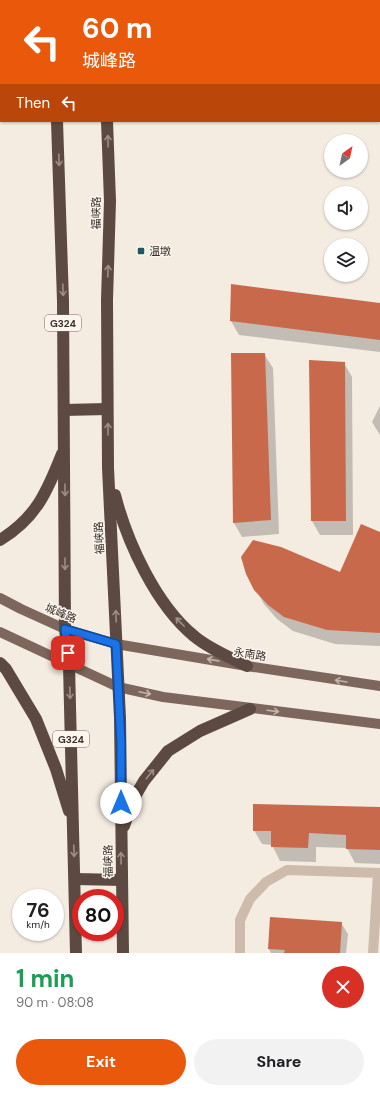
<!DOCTYPE html>
<html lang="en">
<head>
<meta charset="utf-8">
<style>
	:root { --surface:#fff; --page:#f2f2f2; --text:#202124; --muted:#757577; --accent:#ea580c }
	body { margin:0; font-family:"DM Sans","Noto Sans SC",sans-serif; background:var(--page); color:var(--text); height:100vh; display:flex; flex-direction:column; font-size:15px; white-space:nowrap }
	* { box-sizing:border-box; margin:0 }
	p { font-size:13px; color:var(--muted) }
	.icon { flex:none; width:22px; height:22px; fill:none; stroke:currentColor; stroke-width:2; stroke-linecap:round; stroke-linejoin:round }
	.map { position:relative; height:953px; overflow:hidden }
	.panel { display:flex; flex-direction:column; background:var(--surface); flex:1 }
	.panel>* { flex:none }
	.hud { position:absolute; left:0px; top:0px; width:380px; height:122px; box-shadow:0 1px 3px #0004; background:#ea580c; color:#fff; overflow:hidden }
	.needle { width:26px; rotate:33deg }
	.controls { position:absolute; left:324px; top:134px; display:grid; gap:8px }
	.controls a { display:grid; place-items:center; width:44px; height:44px; border-radius:50%; background:var(--surface); box-shadow:0 1px 3px #0004; font-size:20px }
	.speed { position:absolute; left:12px; top:889px; display:flex; gap:8px; font-size:20px; font-weight:700; text-align:center }
	.speed>* { display:grid; place-content:center; width:52px; height:52px; border-radius:50%; background:var(--surface); box-shadow:0 1px 3px #0004; line-height:1 }
	.speed small { font-size:10px; font-weight:400 }
	.speed .limit { border:6px solid #d22; background:#fff; color:#111 }
	.pin { position:absolute; display:grid; place-items:center; width:34px; height:34px; color:#fff; margin:-17px; border-radius:8px; box-shadow:0 2px 6px #0006 }
	.me { position:absolute; width:44px; margin:-22px; rotate:0deg; stroke-linejoin:round; filter:drop-shadow(0 0 3px #0008) }
	.turn { display:flex; align-items:center; gap:14px; height:84px; padding:0 16px; font-size:18px }
	.turn .icon { width:52px; height:52px; stroke-width:2.5 }
	.turn b { display:block; font-size:28px; line-height:34px }
	.then { display:flex; align-items:center; height:38px; padding:0 16px; background:#0003; gap:8px; font-size:15px }
	.round { display:grid; place-items:center; flex:none; width:42px; height:42px; border-radius:21px; background:var(--page) }
	.headline { display:flex; align-items:center; justify-content:space-between; height:68px; padding:0 16px }
	h1 { font-size:24px; font-weight:700; line-height:30px; color:#1e9e55 }
	.button { display:flex; gap:8px; margin-top:auto; padding:8px 16px }
	.button a { flex:1; height:46px; border-radius:24px; background:var(--accent); color:#fff; font-size:16px; font-weight:700; line-height:46px; text-align:center }
	.button a+a { background:var(--page); color:var(--text) }
	.map>svg:first-child { display:block }
	.shadow { fill:#0003 }
	.building { fill:#c8694b }
	.lines { fill:none; stroke-linecap:round; stroke-linejoin:round }
	.minor { stroke:#cdbbac; stroke-width:10 }
	.major { stroke:#7d675c; stroke-width:10 }
	.highway { stroke:#5c4a42; stroke-width:12 }
	.oneway { stroke:#9c8e87 }
	.oneway2 { stroke:#c2b5ac }
	.route-casing { stroke:#114b97; stroke-width:10 }
	.route { stroke:#1a73e8; stroke-width:7 }
	.poi-dot { fill:#1f5a5e; stroke:#fbf5ee; stroke-width:1.5 }
	.labels { text-anchor:middle; dominant-baseline:central; stroke-width:3; stroke-linejoin:round; paint-order:stroke }
	.shield { fill:#fbf5ee; stroke:#756b66; stroke-width:1 }
	.shield-label { font-size:10px; font-weight:bold; fill:#3b302b }
	.street-label { font-size:11px; fill:#3b302b; stroke:#fbf5ee }
	.poi-label { font-size:11px; fill:#3b302b; stroke:#fbf5ee; text-anchor:start }
</style>
</head>
<body>
<div class="map">
<svg width="380" height="953" viewBox="0 0 380 953">
	<rect width="100%" height="100%" fill="#f4ebe1"/>
	<g class="shadow">
		<path d="M 232,285 L 380,304 L 380,352 L 239,335 L 231,321 Z"/>
		<path d="M 232,354 L 264,354 L 273,368 L 279,534 L 242,537 L 234,523 Z"/>
		<path d="M 344,363 L 352,377 L 353,535 L 320,535 L 312,521 Z"/>
		<path d="M 380,406 L 380,435 L 372,422 Z"/>
		<path d="M 380,533 L 380,646 L 335,644 L 293,631 L 277,619 L 264,604 L 247,574 L 340,573 Z"/>
		<path d="M 380,808 L 380,864 L 355,863 L 347,848 L 316,847 L 316,862 L 280,861 L 272,845 L 262,844 L 254,830 Z"/>
		<path d="M 341,923 L 348,934 L 346,953 L 271,953 L 269,949 Z"/>
	</g>
	<g class="building">
		<path d="M 231,284 L 380,303 L 380,340 L 230,321 Z"/>
		<path d="M 231,353 L 265,353 L 271,520 L 233,523 Z"/>
		<path d="M 309,360 L 345,362 L 346,521 L 311,521 Z"/>
		<path d="M 361,524 L 380,532 L 380,633 L 327,630 L 284,617 L 268,605 L 254,590 L 246,574 L 241,557 L 253,540 L 281,547 L 340,572 Z"/>
		<path d="M 253,804 L 380,807 L 380,850 L 346,849 L 346,835 L 309,833 L 308,848 L 271,847 L 271,831 L 253,831 Z"/>
		<path d="M 270,917 L 342,922 L 340,953 L 284,953 L 285,950 L 268,949 Z"/>
	</g>
	<g class="lines">
		<g class="minor">
			<path d="M 240,953 L 240,920 L 250,899 L 266,882 L 287,870 L 380,873"/>
			<path d="M 373,953 L 378,873"/>
		</g>
		<g class="major">
			<path d="M 0,598 L 21,609 L 65,629 L 116,644 L 247,666 L 380,686"/>
			<path d="M 0,632 L 118,687 L 163,697 L 380,724"/>
		</g>
		<g class="highway">
			<path d="M 51,0 L 51,1"/>
			<path d="M 99,0 L 99,1"/>
			<path d="M 57,121 L 63,301 L 65,629 L 69,665 L 76,953"/>
			<path d="M 107,121 L 110,201 L 107,300 L 108,468 L 120,718 L 123,953"/>
			<path d="M 64,410 L 107,409"/>
			<path d="M 115,495 C 127,542 156,605 194,636 C 209,649 230,657 247,666"/>
			<path d="M 0,540 C 36,518 47,492 62,454"/>
			<path d="M 0,663 L 6,669 L 36,719 L 56,769 L 69,811"/>
			<path d="M 124,826 L 134,798 L 144,781 L 168,751 L 200,731 L 250,709"/>
			<path d="M 75,879 L 122,880"/>
		</g>
	</g>
	<defs><path id="oneway-shaft" d="M-6 0H5M1.5-3L5.5 0L1.5 3" fill="none" stroke-width="1.6" stroke-linecap="round" stroke-linejoin="round"/></defs>
	<g class="oneway">
		<use href="#oneway-shaft" transform="translate(108 141) rotate(-91)"/>
		<use href="#oneway-shaft" transform="translate(59 160) rotate(88)"/>
		<use href="#oneway-shaft" transform="translate(108 271) rotate(-87)"/>
		<use href="#oneway-shaft" transform="translate(63 290) rotate(88)"/>
		<use href="#oneway-shaft" transform="translate(108 429) rotate(-90)"/>
		<use href="#oneway-shaft" transform="translate(65 490) rotate(89)"/>
		<use href="#oneway-shaft" transform="translate(65 564) rotate(90)"/>
		<use href="#oneway-shaft" transform="translate(116 616) rotate(-92)"/>
		<use href="#oneway-shaft" transform="translate(180 622) rotate(-134)"/>
		<use href="#oneway-shaft" transform="translate(70 693) rotate(88)"/>
		<use href="#oneway-shaft" transform="translate(150 774) rotate(-51)"/>
		<use href="#oneway-shaft" transform="translate(74 851) rotate(88)"/>
		<use href="#oneway-shaft" transform="translate(121 858) rotate(-91)"/>
	</g>
	<g class="oneway2">
		<use href="#oneway-shaft" transform="translate(213 660) rotate(-170)"/>
		<use href="#oneway-shaft" transform="translate(341 681) rotate(-171)"/>
		<use href="#oneway-shaft" transform="translate(145 693) rotate(12)"/>
		<use href="#oneway-shaft" transform="translate(273 711) rotate(7)"/>
	</g>
	<g class="lines">
		<defs>
			<path id="route" d="M 68,653 L 65,629 L 116,644 L 121,744 L 121,803"/>
		</defs>
		<use href="#route" class="route-casing"/>
		<use href="#route" class="route"/>
	</g>
	<rect class="poi-dot" x="137" y="247" width="8" height="8" rx="2"/>
	<g class="labels">
		<g class="shield">
			<rect x="45" y="315" width="36" height="16" rx="3"/>
			<rect x="53" y="731" width="36" height="16" rx="3"/>
		</g>
		<g class="shield-label">
			<text x="63" y="323">G324</text>
			<text x="71" y="739">G324</text>
		</g>
		<g class="street-label">
			<text transform="translate(96 213) rotate(-90)">福峡路</text>
			<text transform="translate(99 538) rotate(-93)">福峡路</text>
			<text transform="translate(61 613) rotate(22)">城峰路</text>
			<text transform="translate(250 654) rotate(9)">永南路</text>
			<text transform="translate(108 861) rotate(-91)">福峡路</text>
		</g>
		<g class="poi-label">
			<text x="149" y="251">温墩</text>
		</g>
	</g>
</svg>
<div class="controls">
<a><svg class="needle" viewBox="-14 -14 28 28"><path d="M0-13l5 13h-10z" fill="#e53935"/><path d="M0 13l5-13h-10z" fill="#757577"/></svg></a>
<a><svg class="icon" aria-label="sound" viewBox="0 0 24 24"><path d="M4 9h4l5-4v14l-5-4H4zM17 9q2 3 0 6"/></svg></a>
<a><svg class="icon" aria-label="layers" viewBox="0 0 24 24"><path d="M12 4l9 5-9 5-9-5zM3 14l9 5 9-5"/></svg></a>
</div>
<div class="speed"><div>76<small>km/h</small></div><div class="limit">80</div></div>
<div class="pin" style="left:68px;top:653px;background:#d93025"><svg class="icon" aria-label="arrive" viewBox="0 0 24 24"><path d="M6 21V4h12l-3 4 3 4H6"/></svg></div>
<svg class="me" style="left:121px;top:803px" viewBox="-20 -20 40 40"><circle r="19" fill="#fff"/><path d="M0-13L10 11 0 6-10 11z" fill="#1a73e8"/></svg>
<div class="hud">
<div class="turn"><svg class="icon" aria-label="left" viewBox="0 0 24 24"><path d="M17 20v-9H6M10 6l-5 5 5 5"/></svg><div><b>60 m</b>城峰路</div></div>
<div class="then">Then<svg class="icon" aria-label="left" viewBox="0 0 24 24"><path d="M17 20v-9H6M10 6l-5 5 5 5"/></svg></div>
</div>
</div>
<section class="panel">
<div class="headline"><div><h1>1 min</h1><p>90 m · 08:08</p></div><a class="round" style="background:#d93025;color:#fff"><svg class="icon" aria-label="close" viewBox="0 0 24 24"><path d="M6 6l12 12M18 6L6 18"/></svg></a></div>
<div class="button"><a>Exit</a><a>Share</a></div>
</section>
</body>
</html>
